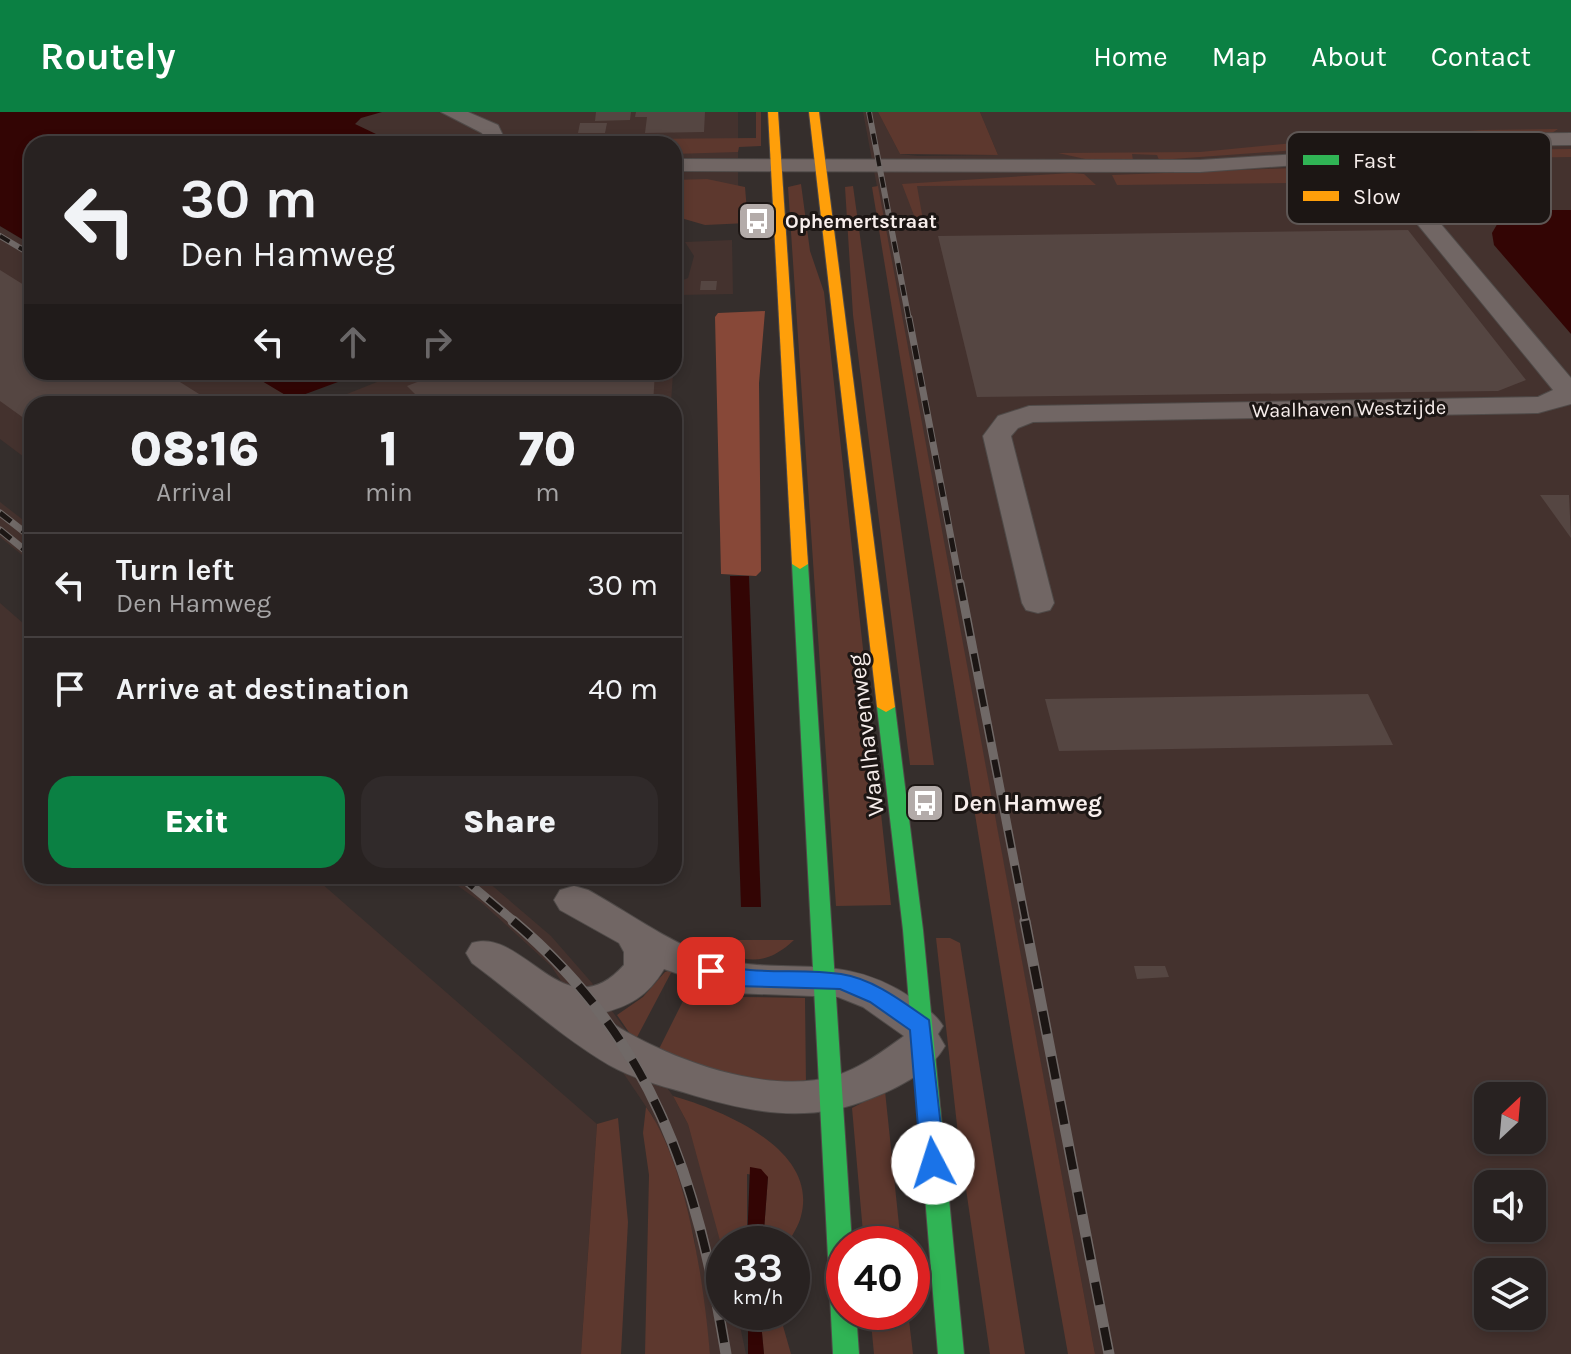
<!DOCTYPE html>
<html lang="en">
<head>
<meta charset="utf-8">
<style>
	:root { --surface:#282221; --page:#302a2a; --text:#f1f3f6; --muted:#a5a4a5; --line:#443f3f; --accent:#0b8043 }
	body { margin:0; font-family:Karla,sans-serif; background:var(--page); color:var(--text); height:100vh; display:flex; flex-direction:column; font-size:30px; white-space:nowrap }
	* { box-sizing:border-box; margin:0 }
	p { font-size:26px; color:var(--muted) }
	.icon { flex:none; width:44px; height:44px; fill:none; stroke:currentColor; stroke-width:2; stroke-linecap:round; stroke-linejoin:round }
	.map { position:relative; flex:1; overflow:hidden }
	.side { position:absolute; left:24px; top:284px; width:658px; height:488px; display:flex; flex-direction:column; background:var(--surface); border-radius:24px; box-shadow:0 4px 12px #0003,0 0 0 2px var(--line) }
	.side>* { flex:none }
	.hud { position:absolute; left:24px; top:24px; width:658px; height:244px; border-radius:24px; box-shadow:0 4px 12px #0003,0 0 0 2px var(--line); background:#282221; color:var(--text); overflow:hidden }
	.needle { width:52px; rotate:26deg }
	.buttons { position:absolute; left:1474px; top:970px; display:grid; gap:16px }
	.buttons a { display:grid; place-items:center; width:72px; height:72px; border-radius:16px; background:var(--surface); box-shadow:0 4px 12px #0003,0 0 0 2px var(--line); font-size:40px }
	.speed { position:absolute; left:706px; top:1114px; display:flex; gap:16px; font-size:40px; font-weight:700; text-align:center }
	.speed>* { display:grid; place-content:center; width:104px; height:104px; border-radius:50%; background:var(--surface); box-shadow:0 4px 12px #0003,0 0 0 2px var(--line); line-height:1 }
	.speed small { font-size:20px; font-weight:400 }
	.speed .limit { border:12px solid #d22; background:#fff; color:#111 }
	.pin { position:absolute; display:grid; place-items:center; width:68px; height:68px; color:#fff; margin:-34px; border-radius:16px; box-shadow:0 4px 12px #0006 }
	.me { position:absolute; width:88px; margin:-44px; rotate:355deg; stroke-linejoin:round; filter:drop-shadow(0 0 6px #0008) }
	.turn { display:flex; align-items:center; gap:28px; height:168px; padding:0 24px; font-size:36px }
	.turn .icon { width:104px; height:104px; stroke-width:2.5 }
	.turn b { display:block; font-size:56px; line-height:68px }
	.lanes { display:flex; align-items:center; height:76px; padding:0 24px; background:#0003; justify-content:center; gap:40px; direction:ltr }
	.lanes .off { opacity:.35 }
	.eta { display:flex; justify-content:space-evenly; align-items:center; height:136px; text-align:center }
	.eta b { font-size:48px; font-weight:800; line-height:56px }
	.action { display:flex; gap:16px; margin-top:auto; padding:16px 24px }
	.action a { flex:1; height:92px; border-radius:24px; background:var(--accent); color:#fff; font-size:32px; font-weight:800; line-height:92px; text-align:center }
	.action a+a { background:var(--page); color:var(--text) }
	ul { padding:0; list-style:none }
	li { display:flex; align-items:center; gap:24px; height:104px; padding:0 24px; border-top:2px solid var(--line) }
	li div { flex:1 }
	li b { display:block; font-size:30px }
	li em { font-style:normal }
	header { display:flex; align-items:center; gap:48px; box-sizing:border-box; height:112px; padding:0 40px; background:var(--accent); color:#fff }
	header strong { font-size:38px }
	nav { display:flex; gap:44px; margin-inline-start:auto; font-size:28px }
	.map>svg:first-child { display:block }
	.built { fill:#44322e; fill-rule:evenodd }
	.green { fill:#5d382e }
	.forest { fill:#874838 }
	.water { fill:#330504 }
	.building { fill:#554642 }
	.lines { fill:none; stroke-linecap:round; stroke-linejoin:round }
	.street-casing { stroke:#4f4a48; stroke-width:2 }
	.fast-casing { stroke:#4f4a48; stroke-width:2 }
	.slow-casing { stroke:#4f4a48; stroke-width:2 }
	.street { fill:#716664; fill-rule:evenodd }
	.fast { fill:#30b455; fill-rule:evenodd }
	.slow { fill:#ff9f0a; fill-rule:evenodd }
	.rail-far3-casing { stroke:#706967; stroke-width:6 }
	.rail-far2-casing { stroke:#706967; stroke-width:7 }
	.rail-far1-casing { stroke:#706967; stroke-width:9 }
	.rail-casing { stroke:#706967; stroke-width:11 }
	.rail-far3 { stroke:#1c1614; stroke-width:4; stroke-dasharray:11; stroke-linecap:butt }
	.rail-far2 { stroke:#1c1614; stroke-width:5; stroke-dasharray:14; stroke-linecap:butt }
	.rail-far1 { stroke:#1c1614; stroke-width:6; stroke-dasharray:18; stroke-linecap:butt }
	.rail { stroke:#1c1614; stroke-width:8; stroke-dasharray:23; stroke-linecap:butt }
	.route { fill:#1a73e8; stroke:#114b97; stroke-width:2 }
	.labels { text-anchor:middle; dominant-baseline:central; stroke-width:6; stroke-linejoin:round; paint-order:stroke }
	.far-poi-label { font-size:20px; font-weight:bold; fill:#f7eeec; stroke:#1c1614; text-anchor:start }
	.far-street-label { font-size:20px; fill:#f7eeec; stroke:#1c1614 }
	.street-label { font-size:24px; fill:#f7eeec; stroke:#1c1614 }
	.poi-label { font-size:24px; font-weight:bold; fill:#f7eeec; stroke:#1c1614; text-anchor:start }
	.key { fill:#1c1614; stroke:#5e5755; stroke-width:2 }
	.key-label { font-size:22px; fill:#f7eeec }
</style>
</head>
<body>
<header>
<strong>Routely</strong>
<nav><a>Home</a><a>Map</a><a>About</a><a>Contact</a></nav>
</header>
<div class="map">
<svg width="1571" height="1242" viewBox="0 0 1571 1242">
	<rect width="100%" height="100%" fill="#352e2c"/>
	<g class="built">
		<path d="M 242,0 L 738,0 L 738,76 L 674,94 L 674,32 L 312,32 Z"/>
		<path d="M 863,0 L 878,0 L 900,42 L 918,44 L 998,43 L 980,0 L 1571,0 L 1571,1242 L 1095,1242 ZM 1488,984 L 1532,984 L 1532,1028 L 1488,1028 ZM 1488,1072 L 1532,1072 L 1532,1116 L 1488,1116 ZM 1488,1160 L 1532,1160 L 1532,1204 L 1488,1204 Z"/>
		<path d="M 0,114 L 32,133 L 32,260 L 247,260 L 302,292 L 32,292 L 32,351 L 0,327 Z"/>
		<path d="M 732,128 L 733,182 L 678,183 L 674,245 L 674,172 L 688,166 L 694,144 L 685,130 Z"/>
		<path d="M 402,260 L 673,260 L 671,292 L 322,292 Z"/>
		<path d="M 0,390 L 32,415 L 32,451 L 0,425 Z"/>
		<path d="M 0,491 L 32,519 L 32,764 L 313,764 L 597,1012 L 581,1242 L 0,1242 Z"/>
		<path d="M 444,764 L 481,764 L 551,824 L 592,871 L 673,984 L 688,1012 L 714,1098 L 724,1143 L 724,1200 L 737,1200 L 746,1242 L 710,1242 L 694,1125 L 670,1045 L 653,1005 L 551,854 L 482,791 Z"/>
	</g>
	<g class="green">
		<path d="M 756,0 L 761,0 L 761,34 L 739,35 L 738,40 L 674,42 L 674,32 L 507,32 L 520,28 L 756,26 Z"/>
		<path d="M 878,0 L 980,0 L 998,43 L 900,42 Z"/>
		<path d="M 1558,17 L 1549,23 L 1454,25 L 1376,32 L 1351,28 L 1481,18 Z"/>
		<path d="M 1325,28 L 1333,32 L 1323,36 L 1159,48 L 1157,43 L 1132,42 L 1133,48 L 1085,47 L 1058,41 L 1200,40 Z"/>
		<path d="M 1571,37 L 1571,45 L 1504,46 L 1405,55 L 1404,49 L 1478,38 Z"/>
		<path d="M 1346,54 L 1364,56 L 1378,64 L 1339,62 L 1333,65 L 1334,67 L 1291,68 L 1292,71 L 1117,73 L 1112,63 Z"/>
		<path d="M 1071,61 L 1084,62 L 1096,73 L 917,74 L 925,119 L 915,106 L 902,72 Z"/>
		<path d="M 707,67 L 745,75 L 748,111 L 705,113 L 674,104 L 674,68 Z"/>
		<path d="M 801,72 L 810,139 L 824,180 L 891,793 L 836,794 L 788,75 Z"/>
		<path d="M 853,74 L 934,653 L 910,653 L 853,203 L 845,75 Z"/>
		<path d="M 878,74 L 1095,1242 L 1068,1242 L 1014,940 L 872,75 Z"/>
		<path d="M 936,826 L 950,826 L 960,831 L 1025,1242 L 990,1242 L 958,1022 Z"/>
		<path d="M 713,828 L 794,828 C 762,858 744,847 705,836 Z"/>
		<path d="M 673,857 L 635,929 L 617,903 L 643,885 L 665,860 Z"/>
		<path d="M 693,869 L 740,885 L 805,886 L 806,973 L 731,969 L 654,947 Z"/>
		<path d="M 885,979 L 901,1132 L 864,1132 L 852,996 Z"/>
		<path d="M 673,984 C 722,998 819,1037 801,1104 C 799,1113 792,1123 788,1132 L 763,1132 L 768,1065 L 747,1062 L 747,1132 L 724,1132 L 724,1143 L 688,1012 Z"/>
		<path d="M 646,995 C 687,1051 704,1173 710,1242 L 645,1242 L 649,1063 L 643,1021 Z"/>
		<path d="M 618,1006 L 628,1110 L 621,1242 L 581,1242 L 597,1012 Z"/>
		<path d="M 760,1200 L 779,1200 L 791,1242 L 764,1242 Z"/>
		<path d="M 870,1200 L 908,1200 L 913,1242 L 874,1242 Z"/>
	</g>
	<path class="forest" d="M 765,199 L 759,271 L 761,459 L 756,464 L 721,462 L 715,205 L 718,201 Z"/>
	<g class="water">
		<path d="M 0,0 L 382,0 L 361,6 L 355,12 L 397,32 L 32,32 L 32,133 L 0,114 Z"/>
		<path d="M 1545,98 L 1571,98 L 1571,222 L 1494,133 L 1492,121 L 1499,109 Z"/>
		<path d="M 247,260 L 365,260 L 292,287 Z"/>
		<path d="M 730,464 L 749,464 L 761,795 L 741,795 Z"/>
		<path d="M 750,1055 L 761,1057 L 768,1065 L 763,1132 L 747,1132 Z"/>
		<path d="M 748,1200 L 760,1200 L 764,1242 L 748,1242 Z"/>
	</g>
	<g class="building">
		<path d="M 596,0 L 631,0 L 630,8 L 595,9 Z"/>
		<path d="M 636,0 L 705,0 L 704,20 L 645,21 L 647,5 L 635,5 Z"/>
		<path d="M 580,11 L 607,11 L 605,21 L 578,21 Z"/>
		<path d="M 1408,118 L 1526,268 L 1498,279 L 977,285 L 938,124 Z"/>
		<path d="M 0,158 L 32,178 L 32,260 L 164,260 L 215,292 L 32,292 L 32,312 L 0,289 Z"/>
		<path d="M 701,169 L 717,169 L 716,178 L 700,178 Z"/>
		<path d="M 443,260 L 655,260 L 653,292 L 425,292 L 407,274 Z"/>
		<path d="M 1540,383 L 1569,383 L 1571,426 Z"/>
		<path d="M 1368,582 L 1393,633 L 1059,639 L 1045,587 Z"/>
		<path d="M 1134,854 L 1165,854 L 1169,865 L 1137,867 Z"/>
	</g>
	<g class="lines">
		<defs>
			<g id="street">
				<path d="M 441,0 L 468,0 L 498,13 L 507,32 L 487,32 L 482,21 Z"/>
				<path d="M 1571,21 L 1571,33 L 1493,34 L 1385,46 L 1571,266 L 1571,292 L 1538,301 L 1033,310 L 1018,316 L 1011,324 L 1054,491 L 1050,498 L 1038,501 L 1026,498 L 1022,491 L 983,324 L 998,304 L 1029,294 L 1538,285 L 1553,278 L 1365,48 L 1200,60 L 674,59 L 674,47 L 1200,48 L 1315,41 L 1493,22 Z"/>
				<path d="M 574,774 L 588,778 C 626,799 666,828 706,843 C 781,868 837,835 912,886 C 924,895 935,901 943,914 L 938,922 L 945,934 C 931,959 898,976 872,986 C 807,1013 748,1000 683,980 C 658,973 632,966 609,953 C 560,924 518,885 472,851 L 466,841 L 472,831 C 525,815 564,920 624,853 L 624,840 L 619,831 L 560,798 L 554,788 L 560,778 ZM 664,857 L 734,881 L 838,885 L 863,895 L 904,924 C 883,939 861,956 835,964 C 763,985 656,943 598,902 C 629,895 648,884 664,857 Z"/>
			</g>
			<g id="fast">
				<path d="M 800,447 L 808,452 L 852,1132 L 844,1132 L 844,1200 L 856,1200 L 859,1242 L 833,1242 L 792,452 Z"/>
				<path d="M 886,590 L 895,595 L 923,818 L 964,1242 L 938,1242 L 903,818 L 877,595 Z"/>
			</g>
			<g id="slow">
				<path d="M 768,0 L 778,0 L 808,452 L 800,457 L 792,452 Z"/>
				<path d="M 809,0 L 819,0 L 895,595 L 886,600 L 877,595 Z"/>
			</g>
		</defs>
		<use href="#street" class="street-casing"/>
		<use href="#fast" class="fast-casing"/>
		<use href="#slow" class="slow-casing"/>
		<use href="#street" class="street"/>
		<use href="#fast" class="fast"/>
		<use href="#slow" class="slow"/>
		<defs>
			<g id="rail-far3">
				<path d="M 869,0 L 909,208"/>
				<path d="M 0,124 L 32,143"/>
			</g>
			<g id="rail-far2">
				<path d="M 909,206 L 960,473"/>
				<path d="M 0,401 L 32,426"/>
				<path d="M 0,418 L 32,444"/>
			</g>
			<g id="rail-far1">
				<path d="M 960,471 L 1026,811"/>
				<path d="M 460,764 L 516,811"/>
			</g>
			<g id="rail">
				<path d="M 513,809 C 654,928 697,1067 726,1242"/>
				<path d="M 1025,809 L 1109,1242"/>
			</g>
		</defs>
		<use href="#rail-far3" class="rail-far3-casing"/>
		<use href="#rail-far2" class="rail-far2-casing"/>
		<use href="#rail-far1" class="rail-far1-casing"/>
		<use href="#rail" class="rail-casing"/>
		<use href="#rail-far3" class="rail-far3"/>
		<use href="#rail-far2" class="rail-far2"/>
		<use href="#rail-far1" class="rail-far1"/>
		<use href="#rail" class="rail"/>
	</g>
	<path class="route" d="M 711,851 C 754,864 798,856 841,862 C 874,867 903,890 929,908 L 945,1051 L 942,1057 L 925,1057 L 921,1051 L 910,918 L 870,890 L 840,877 L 734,874 L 703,864 L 700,859 Z"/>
	<defs>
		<symbol id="bus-square" viewBox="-11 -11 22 22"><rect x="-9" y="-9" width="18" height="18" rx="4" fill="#b3aba9" stroke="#1c1614"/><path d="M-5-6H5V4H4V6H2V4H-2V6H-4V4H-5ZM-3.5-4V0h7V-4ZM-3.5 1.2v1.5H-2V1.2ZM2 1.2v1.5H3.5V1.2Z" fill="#fff"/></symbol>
	</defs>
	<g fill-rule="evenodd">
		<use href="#bus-square" x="735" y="87" width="44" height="44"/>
		<use href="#bus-square" x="903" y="669" width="44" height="44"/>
	</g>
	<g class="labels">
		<g class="far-poi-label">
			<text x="785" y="109">Ophemertstraat</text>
		</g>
		<g class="far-street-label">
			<text transform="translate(1349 297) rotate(-1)">Waalhaven Westzijde</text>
		</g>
		<g class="street-label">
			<text transform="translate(866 623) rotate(-97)">Waalhavenweg</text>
		</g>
		<g class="poi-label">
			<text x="953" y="691">Den Hamweg</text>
		</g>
	</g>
	<rect x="1287" y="20" width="264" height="92" rx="12" class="key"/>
	<rect x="1303" y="43" width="36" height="10" fill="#30b455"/>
	<rect x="1303" y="79" width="36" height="10" fill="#ff9f0a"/>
	<g class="key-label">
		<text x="1353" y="56">Fast</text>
		<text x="1353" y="92">Slow</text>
	</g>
</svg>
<div class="buttons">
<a><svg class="needle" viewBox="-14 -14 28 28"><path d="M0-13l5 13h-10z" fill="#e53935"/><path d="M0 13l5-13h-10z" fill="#a5a4a5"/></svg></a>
<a><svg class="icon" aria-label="sound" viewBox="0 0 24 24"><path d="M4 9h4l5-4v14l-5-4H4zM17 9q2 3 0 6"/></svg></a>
<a><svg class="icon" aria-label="layers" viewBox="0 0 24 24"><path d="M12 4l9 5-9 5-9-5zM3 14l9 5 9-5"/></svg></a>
</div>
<div class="speed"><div>33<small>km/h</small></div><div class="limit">40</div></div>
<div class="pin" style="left:711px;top:859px;background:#d93025"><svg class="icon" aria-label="arrive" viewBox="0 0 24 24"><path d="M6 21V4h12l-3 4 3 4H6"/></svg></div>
<svg class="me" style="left:933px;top:1051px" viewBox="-20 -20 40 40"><circle r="19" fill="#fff"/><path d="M0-13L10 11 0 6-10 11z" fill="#1a73e8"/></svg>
<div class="hud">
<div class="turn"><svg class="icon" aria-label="left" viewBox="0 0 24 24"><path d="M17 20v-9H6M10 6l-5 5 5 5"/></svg><div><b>30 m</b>Den Hamweg</div></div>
<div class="lanes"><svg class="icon" aria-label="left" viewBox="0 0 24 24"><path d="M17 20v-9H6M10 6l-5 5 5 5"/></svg><svg class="icon off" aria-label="ahead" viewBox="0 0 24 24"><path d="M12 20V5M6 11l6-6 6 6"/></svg><svg class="icon off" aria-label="right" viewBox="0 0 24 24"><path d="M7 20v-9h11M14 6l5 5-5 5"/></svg></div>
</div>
<section class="side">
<div class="eta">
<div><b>08:16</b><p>Arrival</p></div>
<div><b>1</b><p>min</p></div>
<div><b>70</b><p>m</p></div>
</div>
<ul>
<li><svg class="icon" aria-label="left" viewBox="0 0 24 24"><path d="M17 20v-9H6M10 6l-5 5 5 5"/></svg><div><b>Turn left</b><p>Den Hamweg</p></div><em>30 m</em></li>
<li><svg class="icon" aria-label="arrive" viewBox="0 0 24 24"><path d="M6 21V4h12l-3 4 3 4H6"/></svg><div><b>Arrive at destination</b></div><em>40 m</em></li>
</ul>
<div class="action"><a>Exit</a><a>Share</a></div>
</section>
</div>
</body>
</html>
